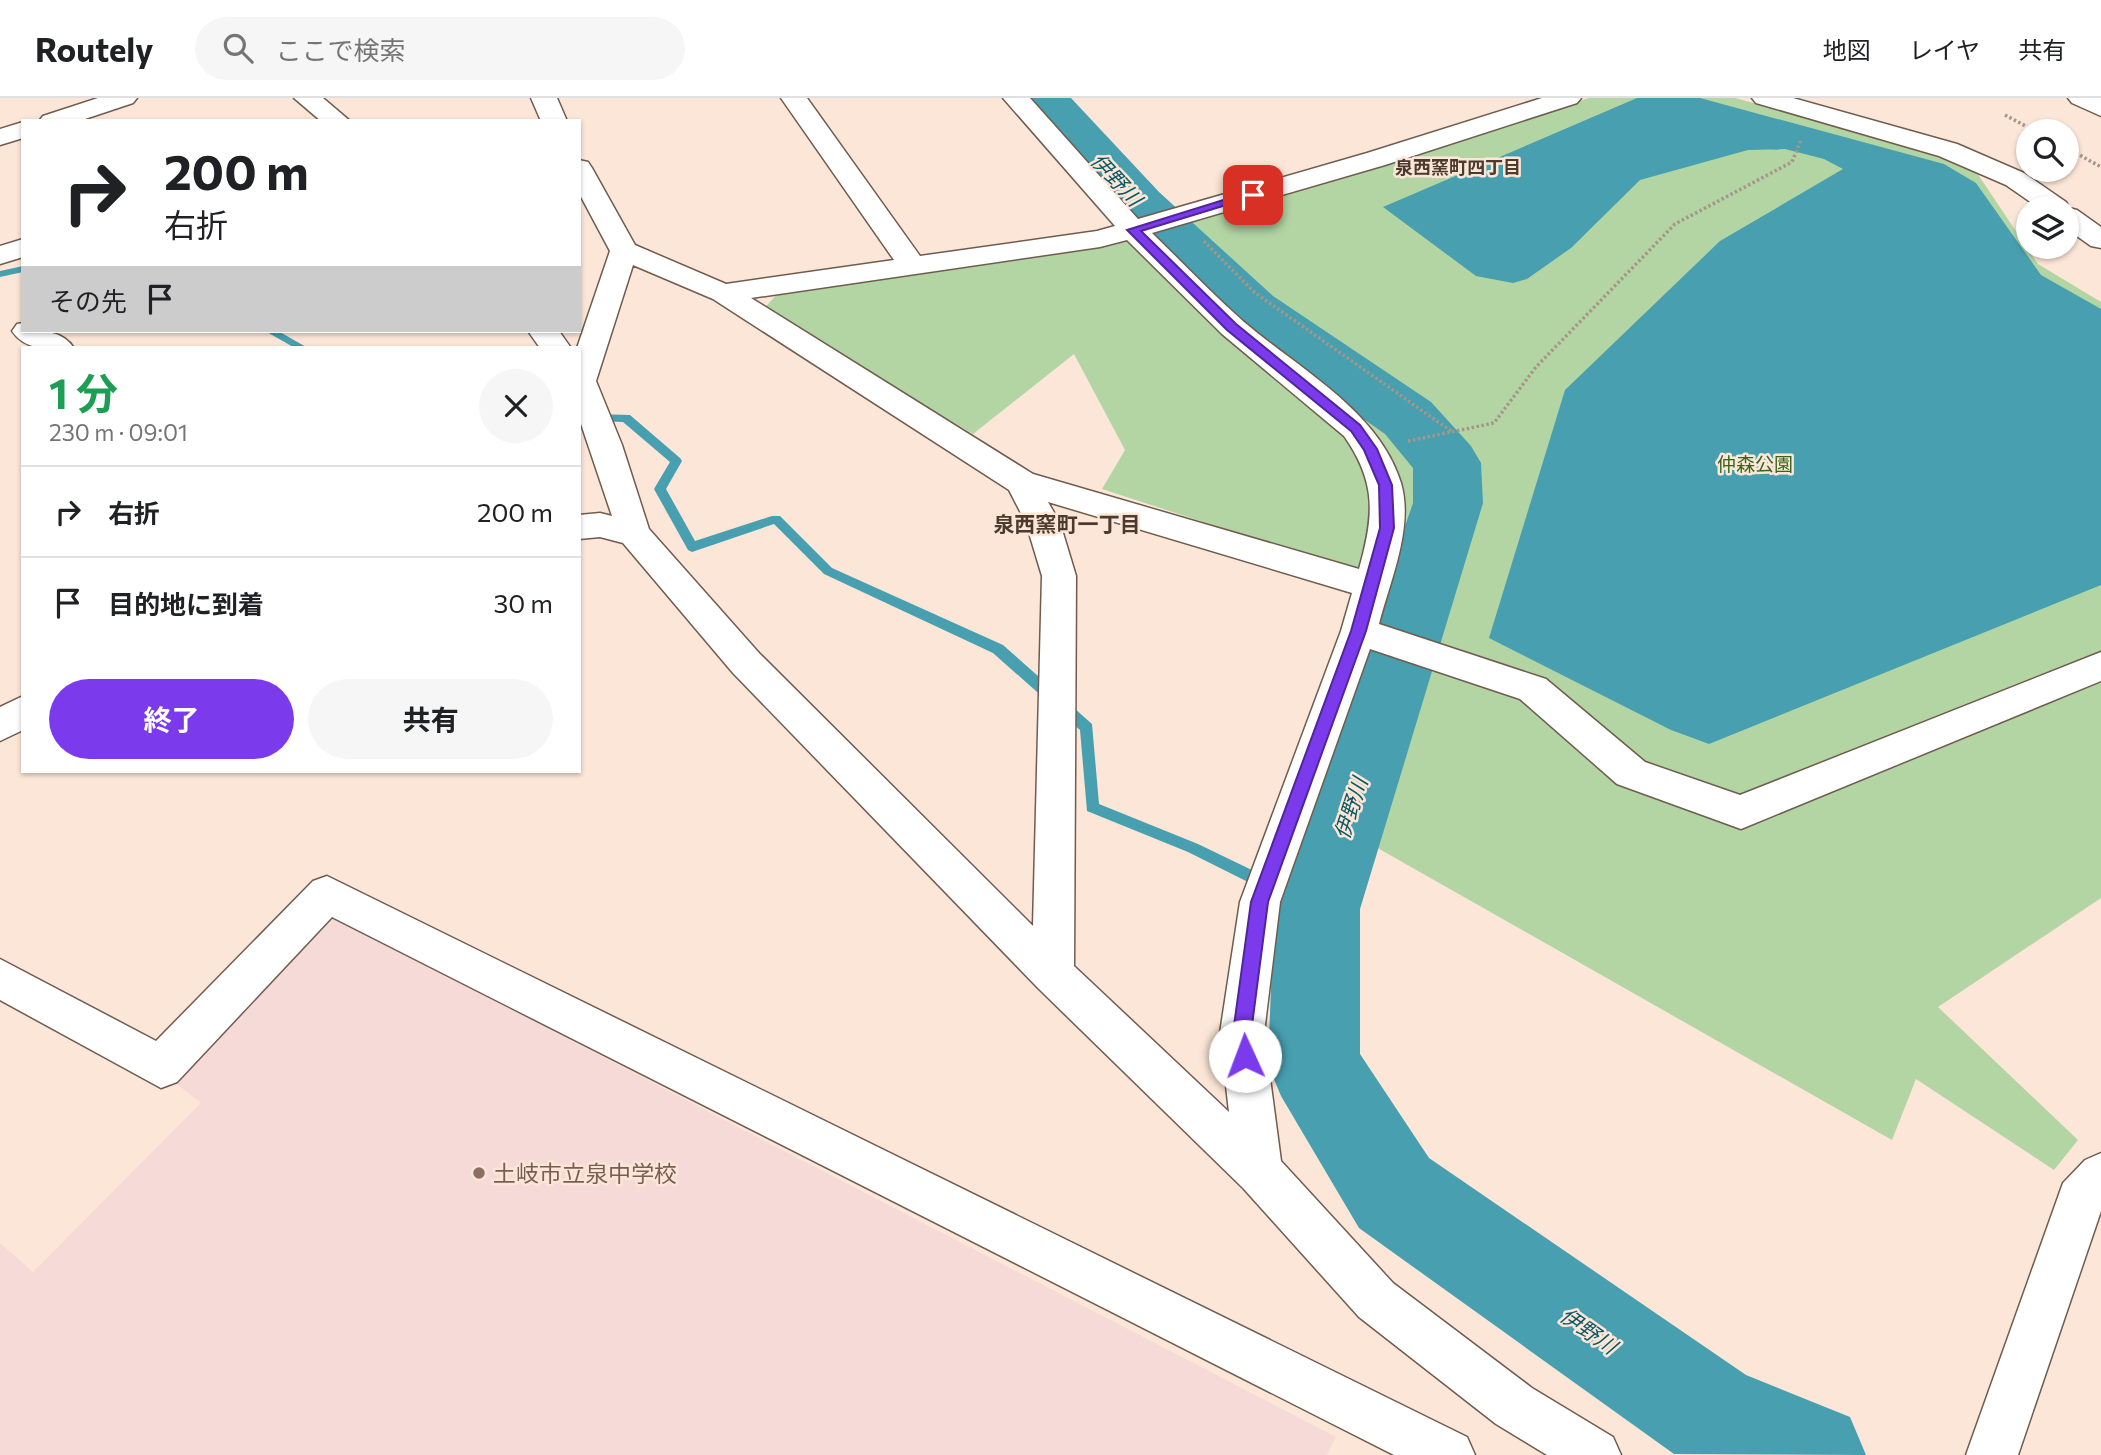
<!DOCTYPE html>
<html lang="ja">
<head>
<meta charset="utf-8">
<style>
	:root { --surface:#fff; --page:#f6f6f6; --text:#202124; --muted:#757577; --line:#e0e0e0; --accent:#7c3aed }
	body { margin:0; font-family:Commissioner,"Noto Sans JP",sans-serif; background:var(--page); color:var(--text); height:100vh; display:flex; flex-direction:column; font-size:26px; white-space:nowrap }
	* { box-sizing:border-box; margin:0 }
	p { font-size:23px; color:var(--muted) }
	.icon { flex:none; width:38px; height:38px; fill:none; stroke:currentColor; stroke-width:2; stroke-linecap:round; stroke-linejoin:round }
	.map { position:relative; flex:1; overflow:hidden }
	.drawer { position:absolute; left:21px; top:248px; width:560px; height:427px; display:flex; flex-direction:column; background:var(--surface); border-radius:0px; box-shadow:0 2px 5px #0004 }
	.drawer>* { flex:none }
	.banner { position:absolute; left:21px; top:21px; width:560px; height:214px; border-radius:0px; box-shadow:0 2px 5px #0004; background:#fff; color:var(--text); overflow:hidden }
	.fabs { position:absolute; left:2016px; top:21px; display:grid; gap:14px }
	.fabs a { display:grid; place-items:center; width:63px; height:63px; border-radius:50%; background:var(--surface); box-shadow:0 2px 5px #0004; font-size:35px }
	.pin { position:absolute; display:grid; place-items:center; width:60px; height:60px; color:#fff; margin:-30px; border-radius:14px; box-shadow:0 4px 10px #0006 }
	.me { position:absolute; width:77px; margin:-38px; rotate:358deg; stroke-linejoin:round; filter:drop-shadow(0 0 5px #0008) }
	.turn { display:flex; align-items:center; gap:24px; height:147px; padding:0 28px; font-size:32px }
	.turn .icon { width:91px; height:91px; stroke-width:2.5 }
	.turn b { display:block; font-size:49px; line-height:60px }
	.then { display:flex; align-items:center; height:66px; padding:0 28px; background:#0003; gap:14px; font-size:26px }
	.round { display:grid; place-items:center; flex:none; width:74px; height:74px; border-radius:37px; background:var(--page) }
	.overview { display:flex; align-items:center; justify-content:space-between; height:119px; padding:0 28px }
	h1 { font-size:42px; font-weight:700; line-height:52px; color:#1e9e55 }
	.cta { display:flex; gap:14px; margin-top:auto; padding:14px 28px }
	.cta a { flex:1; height:80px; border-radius:42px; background:var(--accent); color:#fff; font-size:28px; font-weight:700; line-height:80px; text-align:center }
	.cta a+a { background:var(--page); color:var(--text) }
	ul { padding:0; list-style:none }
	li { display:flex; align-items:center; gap:21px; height:91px; padding:0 28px; border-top:2px solid var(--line) }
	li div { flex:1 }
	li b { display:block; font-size:26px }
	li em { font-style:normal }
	header { display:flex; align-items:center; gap:42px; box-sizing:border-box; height:98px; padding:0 35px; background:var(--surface); border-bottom:2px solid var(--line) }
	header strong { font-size:33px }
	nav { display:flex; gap:38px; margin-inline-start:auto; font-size:24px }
	.search { width:490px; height:63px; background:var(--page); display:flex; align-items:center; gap:18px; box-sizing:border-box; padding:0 24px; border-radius:38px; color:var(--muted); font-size:26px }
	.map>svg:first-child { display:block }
	.education { fill:#f5dad7 }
	.green { fill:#b3d5a4 }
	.water { fill:#479fb0 }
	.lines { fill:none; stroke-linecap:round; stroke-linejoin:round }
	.stream { fill:#479fb0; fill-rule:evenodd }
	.river { fill:#479fb0; fill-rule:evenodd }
	.minor-casing { stroke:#6f5c4f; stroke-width:3 }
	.path { stroke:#a6968a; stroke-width:3.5; stroke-dasharray:2.5 2.5; stroke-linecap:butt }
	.minor { fill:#fff; fill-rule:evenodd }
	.route { fill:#7c3aed; stroke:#51269a; stroke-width:2 }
	.education-dot { fill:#8d6e63; stroke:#fce6d7; stroke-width:2.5 }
	.labels { text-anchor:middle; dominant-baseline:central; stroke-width:5; stroke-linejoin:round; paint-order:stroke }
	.far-neighbourhood-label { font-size:18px; font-weight:bold; fill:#4b3a2e; stroke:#fce6d7 }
	.park-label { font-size:19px; fill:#35651a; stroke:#fce6d7 }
	.water-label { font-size:21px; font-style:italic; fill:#0a5764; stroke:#fce6d7 }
	.neighbourhood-label { font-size:21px; font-weight:bold; fill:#4b3a2e; stroke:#fce6d7 }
	.near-education-label { font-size:23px; fill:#785e54; stroke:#fce6d7; text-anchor:start }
</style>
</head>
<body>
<header>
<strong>Routely</strong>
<div class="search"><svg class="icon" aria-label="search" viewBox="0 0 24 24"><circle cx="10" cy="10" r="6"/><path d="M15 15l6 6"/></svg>ここで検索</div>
<nav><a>地図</a><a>レイヤ</a><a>共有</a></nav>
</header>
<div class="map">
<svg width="2101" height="1357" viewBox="0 0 2101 1357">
	<rect width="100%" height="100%" fill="#fce6d7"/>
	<path class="education" d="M 331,818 L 1336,1339 L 1327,1357 L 0,1357 L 0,1145 L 33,1174 L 201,1005 L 173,983 Z"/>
	<path class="green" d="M 1589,0 L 1735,0 L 1922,51 L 1975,72 L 2038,166 L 2101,204 L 2101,800 L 1938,909 L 2078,1042 L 2054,1072 L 1916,981 L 1892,1042 L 1367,744 L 1437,500 L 1102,391 L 1125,352 L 1074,256 L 973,336 L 763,212 L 777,196 L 1113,146 Z"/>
	<path class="water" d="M 1637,0 L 1700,0 L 1944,66 L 1976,85 L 2041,177 L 2101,211 L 2101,487 L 1709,646 L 1671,632 L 1489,540 L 1565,292 L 1720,143 L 1843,71 L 1824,61 L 1785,51 L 1748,52 L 1640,82 L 1571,150 L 1527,181 L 1513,185 L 1476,178 L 1383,109 Z"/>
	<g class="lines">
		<g class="stream">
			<path d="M 23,168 L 23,174 L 0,179 L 0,173 Z"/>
			<path d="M 265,233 L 278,233 L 308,250 L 295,250 Z"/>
			<path d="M 595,316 L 630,317 L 680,360 L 682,363 L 666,391 L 695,443 L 772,418 L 780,418 L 832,470 L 1003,547 L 1092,626 L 1099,706 L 1198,746 L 1322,806 L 1324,811 L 1322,816 L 1317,818 L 1312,816 L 1188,754 L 1087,713 L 1080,632 L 993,555 L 824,476 L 774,426 L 692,454 L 688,452 L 654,391 L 670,364 L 623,324 L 591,323 L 591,317 Z"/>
		</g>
		<path class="river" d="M 1016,0 L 1071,0 L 1159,94 L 1273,198 L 1431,304 L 1471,348 L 1481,365 L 1483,405 L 1360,811 L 1360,956 L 1429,1060 L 1746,1277 L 1850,1319 L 1866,1357 L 1674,1356 L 1359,1130 L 1281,998 L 1268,967 L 1274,811 L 1413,405 L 1413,370 L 1385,336 L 1229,226 L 1119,118 Z"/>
		<defs>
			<g id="minor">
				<path d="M 98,0 L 137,0 L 133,5 L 79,23 L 39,23 L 43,18 Z"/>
				<path d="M 294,0 L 323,0 L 350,23 L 321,23 Z"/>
				<path d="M 531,0 L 557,0 L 567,23 L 541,23 Z"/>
				<path d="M 781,0 L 807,0 L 920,158 L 1097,133 L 1115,128 L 1003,0 L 1030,0 L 1138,121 L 1367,55 L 1542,0 L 1581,0 L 1577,5 L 1385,67 L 1152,135 C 1182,164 1212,196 1244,224 C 1299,271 1379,313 1401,385 C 1414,430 1390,483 1379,526 L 1546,581 L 1645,664 L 1740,697 L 2101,554 L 2101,583 L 1741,731 L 1617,686 L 1520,601 L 1370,551 L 1280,804 L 1264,935 L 1281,1063 L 1393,1185 L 1532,1290 L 1613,1339 L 1621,1357 L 1547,1357 L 1496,1326 L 1359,1219 L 1243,1090 L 1038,890 L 733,575 L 623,445 L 600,439 L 579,441 L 579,417 L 600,415 L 612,418 L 579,320 L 579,250 L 577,250 L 610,153 L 579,95 L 579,62 L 588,64 L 592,70 L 635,147 L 726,186 L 894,162 ZM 1127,142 L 1222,236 L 1344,338 C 1377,385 1374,418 1359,471 L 1033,376 L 751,200 L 1100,149 ZM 633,167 L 713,201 L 1009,392 L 1026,425 L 1042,478 L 1033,828 L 759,555 L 649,431 L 622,347 L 596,283 ZM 1048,404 L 1352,495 L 1341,533 L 1240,804 L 1220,935 L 1229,1014 L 1074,868 L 1076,478 L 1060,425 Z"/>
				<path d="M 1752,0 L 1793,0 L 1957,46 L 2024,75 L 2066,104 L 2069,110 L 2077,112 L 2101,129 L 2101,150 L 2091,148 L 2067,131 L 2067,110 L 2039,110 L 2006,87 L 1939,58 L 1756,5 Z"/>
				<path d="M 2068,0 L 2101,0 L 2101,18 L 2072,5 Z"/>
				<path d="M 23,24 L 23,40 L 0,47 L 0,31 Z"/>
				<path d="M 23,141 L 23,159 L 0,166 L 0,148 Z"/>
				<path d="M 23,225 L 23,233 C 42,233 62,232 74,250 C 52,251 26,254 12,233 L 17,226 Z"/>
				<path d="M 528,233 L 559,233 L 571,250 L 540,250 Z"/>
				<path d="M 23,598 L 23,632 L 0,643 L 0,609 Z"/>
				<path d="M 327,778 L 1467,1339 L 1475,1357 L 1394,1357 L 332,819 L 177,984 L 161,990 L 0,902 L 0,861 L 156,943 L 313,783 Z"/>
				<path d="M 2101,1055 L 2101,1113 L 2018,1357 L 1966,1357 L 2063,1085 L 2085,1062 Z"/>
			</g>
		</defs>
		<use href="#minor" class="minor-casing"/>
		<g class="path">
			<path d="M 2005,17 L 2035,33"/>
			<path d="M 2067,50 L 2101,69"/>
			<path d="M 1204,143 L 1254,194 L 1451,333"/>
			<path d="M 1408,343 L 1494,325 L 1536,269 L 1675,126 L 1792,64 L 1801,42"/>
		</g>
		<use href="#minor" class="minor"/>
	</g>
	<path class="route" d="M 1249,94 L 1259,97 L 1141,133 L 1236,226 L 1360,327 L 1377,351 L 1392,387 L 1394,430 L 1366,533 L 1268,804 L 1251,935 L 1254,958 L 1252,964 L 1245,967 L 1239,964 L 1233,935 L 1251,804 L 1351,533 L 1380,430 L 1379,387 L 1364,352 L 1351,333 L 1227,232 L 1127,132 Z"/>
	<circle class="education-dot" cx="479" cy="1075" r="7"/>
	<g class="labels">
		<g class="far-neighbourhood-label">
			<text x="1458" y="69">泉西窯町四丁目</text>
		</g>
		<g class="park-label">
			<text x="1755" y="365">仲森公園</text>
		</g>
		<g class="water-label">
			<text transform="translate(1117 81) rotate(47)">伊野川</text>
			<text transform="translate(1350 710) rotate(-72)">伊野川</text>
			<text transform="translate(1589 1232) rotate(35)">伊野川</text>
		</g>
		<g class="neighbourhood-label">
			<text x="1067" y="425">泉西窯町一丁目</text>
		</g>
		<g class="near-education-label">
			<text x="493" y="1075">土岐市立泉中学校</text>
		</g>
	</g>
</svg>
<div class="fabs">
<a><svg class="icon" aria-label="search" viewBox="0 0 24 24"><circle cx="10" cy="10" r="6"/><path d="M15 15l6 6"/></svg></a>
<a><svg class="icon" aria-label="layers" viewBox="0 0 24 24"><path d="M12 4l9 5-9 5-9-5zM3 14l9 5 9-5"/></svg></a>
</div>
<div class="pin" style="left:1253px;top:97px;background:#d93025"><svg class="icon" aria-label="arrive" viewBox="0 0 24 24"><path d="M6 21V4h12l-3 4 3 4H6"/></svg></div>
<svg class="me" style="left:1245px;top:958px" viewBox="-20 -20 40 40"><circle r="19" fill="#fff"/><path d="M0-13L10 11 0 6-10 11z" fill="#7c3aed"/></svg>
<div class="banner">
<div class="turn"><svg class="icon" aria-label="right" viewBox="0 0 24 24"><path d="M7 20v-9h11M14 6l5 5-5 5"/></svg><div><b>200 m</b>右折</div></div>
<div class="then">その先<svg class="icon" aria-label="arrive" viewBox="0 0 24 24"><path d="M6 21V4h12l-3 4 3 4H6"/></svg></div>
</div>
<section class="drawer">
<div class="overview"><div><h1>1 分</h1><p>230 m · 09:01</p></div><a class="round"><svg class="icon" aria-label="close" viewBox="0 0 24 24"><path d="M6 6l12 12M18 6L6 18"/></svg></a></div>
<ul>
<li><svg class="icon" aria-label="right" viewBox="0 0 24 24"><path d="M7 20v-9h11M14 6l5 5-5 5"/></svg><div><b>右折</b></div><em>200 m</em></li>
<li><svg class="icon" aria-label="arrive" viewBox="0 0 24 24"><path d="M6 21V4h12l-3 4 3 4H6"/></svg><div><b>目的地に到着</b></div><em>30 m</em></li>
</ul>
<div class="cta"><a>終了</a><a>共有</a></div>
</section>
</div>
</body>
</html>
